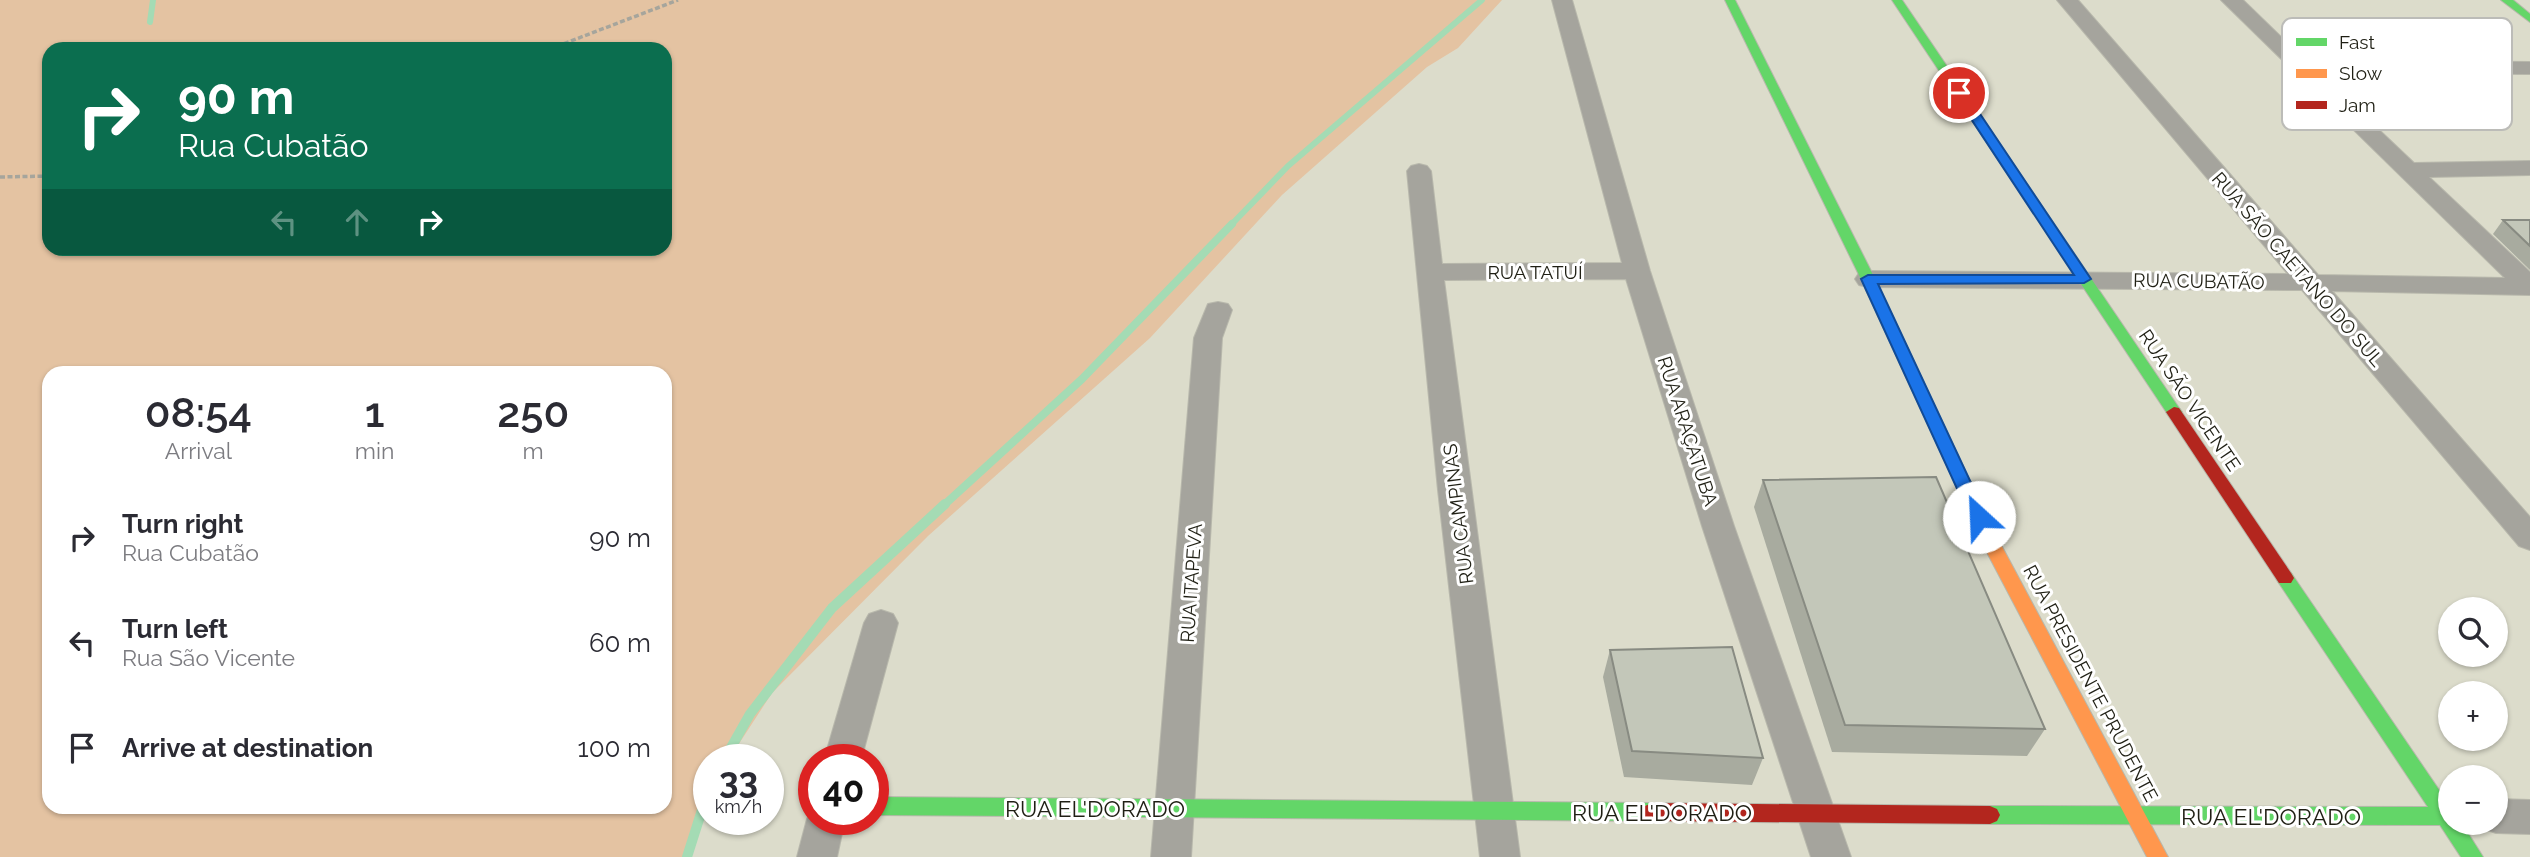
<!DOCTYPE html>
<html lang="en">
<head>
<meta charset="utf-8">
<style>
	:root { --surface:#fff; --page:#f2f2f3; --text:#2b2b33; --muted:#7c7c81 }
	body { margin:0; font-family:Raleway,sans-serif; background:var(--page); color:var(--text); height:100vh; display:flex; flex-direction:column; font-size:26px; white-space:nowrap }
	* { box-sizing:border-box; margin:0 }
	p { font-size:23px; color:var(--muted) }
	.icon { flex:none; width:38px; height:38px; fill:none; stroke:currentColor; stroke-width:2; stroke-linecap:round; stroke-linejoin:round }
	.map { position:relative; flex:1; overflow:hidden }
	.details { position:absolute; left:42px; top:366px; width:630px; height:448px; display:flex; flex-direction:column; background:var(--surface); border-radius:21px; box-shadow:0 2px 5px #0004 }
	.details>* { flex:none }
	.hud { position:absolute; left:42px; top:42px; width:630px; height:214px; border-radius:21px; box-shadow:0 2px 5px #0004; background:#0b6e4f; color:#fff; overflow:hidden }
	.tools { position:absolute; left:2438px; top:597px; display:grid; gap:14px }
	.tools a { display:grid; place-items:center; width:70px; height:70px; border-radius:50%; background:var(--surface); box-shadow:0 2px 5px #0004; font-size:35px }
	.speed { position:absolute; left:693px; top:744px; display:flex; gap:14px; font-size:35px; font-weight:700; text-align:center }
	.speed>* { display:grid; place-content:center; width:91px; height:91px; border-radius:50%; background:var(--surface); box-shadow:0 2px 5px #0004; line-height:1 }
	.speed small { font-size:18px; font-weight:400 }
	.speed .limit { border:10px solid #d22; background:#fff; color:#111 }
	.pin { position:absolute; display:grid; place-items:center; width:60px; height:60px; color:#fff; margin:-30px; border:4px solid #fff; border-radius:50%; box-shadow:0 2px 7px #0007 }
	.me { position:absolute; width:77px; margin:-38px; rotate:335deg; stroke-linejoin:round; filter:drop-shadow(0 0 5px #0008) }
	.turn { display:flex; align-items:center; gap:24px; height:147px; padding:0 21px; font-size:32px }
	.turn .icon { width:91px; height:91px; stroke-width:2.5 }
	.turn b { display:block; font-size:49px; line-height:60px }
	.lanes { display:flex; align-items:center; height:66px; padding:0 21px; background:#0003; justify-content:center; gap:35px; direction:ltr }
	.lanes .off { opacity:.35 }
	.eta { display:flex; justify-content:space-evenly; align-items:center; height:119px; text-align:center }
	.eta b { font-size:42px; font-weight:600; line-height:49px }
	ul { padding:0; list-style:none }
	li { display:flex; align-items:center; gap:21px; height:105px; padding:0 21px }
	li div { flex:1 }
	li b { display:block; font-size:26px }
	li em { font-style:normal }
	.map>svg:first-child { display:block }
	.green { fill:#e4c3a2; fill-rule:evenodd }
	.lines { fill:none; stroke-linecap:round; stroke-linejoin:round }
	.stream-far2 { stroke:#a4dbb4; stroke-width:6 }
	.stream-far1 { stroke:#a4dbb4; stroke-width:8 }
	.stream { stroke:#a4dbb4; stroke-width:10 }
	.street-casing { stroke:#b8b8ac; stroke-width:2 }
	.fast-casing { stroke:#b8b8ac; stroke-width:2 }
	.slow-casing { stroke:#b8b8ac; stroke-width:2 }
	.jam-casing { stroke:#b8b8ac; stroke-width:2 }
	.path { stroke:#a6a59c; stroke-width:3.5; stroke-dasharray:5 2.5; stroke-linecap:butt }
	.street { fill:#a5a49d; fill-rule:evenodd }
	.fast { fill:#63d668; fill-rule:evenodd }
	.slow { fill:#ff974d; fill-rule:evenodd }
	.jam { fill:#b3261e; fill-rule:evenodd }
	.wall { fill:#a8ab9f }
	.building { fill:#c3c7b9; stroke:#888b82; stroke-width:2 }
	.route { fill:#1a73e8; stroke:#114b97; stroke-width:2 }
	.labels { text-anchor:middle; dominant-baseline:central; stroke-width:6; stroke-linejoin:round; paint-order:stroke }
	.street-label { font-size:19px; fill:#1f1f14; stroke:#fff }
	.near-street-label { font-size:23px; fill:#1f1f14; stroke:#fff }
	.key { fill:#fff; stroke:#bcbcb8; stroke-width:2 }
	.key-label { font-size:19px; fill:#1f1f14 }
</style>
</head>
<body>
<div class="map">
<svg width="2530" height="857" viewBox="0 0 2530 857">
	<rect width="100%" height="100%" fill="#dcdccb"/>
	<path class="green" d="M 0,0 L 1502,0 L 1458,48 L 1427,67 L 1282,195 L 1150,338 L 928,536 L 772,693 L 729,759 L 709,760 L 709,791 L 699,806 L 683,857 L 0,857 ZM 49,49 L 665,49 L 665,248 L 49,248 ZM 49,373 L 665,373 L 665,807 L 49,807 Z"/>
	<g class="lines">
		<g class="stream-far2">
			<path d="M 150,22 L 153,0"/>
			<path d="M 1231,225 L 1288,166 L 1482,0"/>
		</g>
		<path class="stream-far1" d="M 943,506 L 1082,379 L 1232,224"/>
		<g class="stream">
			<path d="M 724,760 L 750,714 L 832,608 L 945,504"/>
			<path d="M 687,857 L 709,788"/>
		</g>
		<defs>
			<g id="street">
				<path d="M 1552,0 L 1572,0 L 1650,271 L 1734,526 L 1851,857 L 1811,857 L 1702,526 L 1626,279 L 1444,280 L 1520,857 L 1480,857 L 1438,490 L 1407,171 L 1411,166 L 1419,164 L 1427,166 L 1431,171 L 1442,264 L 1622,263 Z"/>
				<path d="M 2057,0 L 2078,0 L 2318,275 L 2505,278 L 2221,0 L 2243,0 L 2305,60 L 2530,62 L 2530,74 L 2319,73 L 2414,163 L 2530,161 L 2530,175 L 2429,177 L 2530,272 L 2530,295 L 2332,291 L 2530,517 L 2530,550 L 2519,546 L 2302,290 L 1868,287 L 1859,285 L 1855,279 L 1859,273 L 1868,271 L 2288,274 Z"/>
				<path d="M 1218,302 L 1228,304 L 1232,310 L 1222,338 L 1191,857 L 1151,857 L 1194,338 L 1208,304 Z"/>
				<path d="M 881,610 L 893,614 L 898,623 L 861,760 L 824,760 L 864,623 L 869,614 Z"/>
				<path d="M 2496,799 L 2530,800 L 2530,834 L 2496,833 L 2482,828 L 2480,822 L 2496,822 Z"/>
				<path d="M 814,806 L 814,819 L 845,819 L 837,857 L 797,857 L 807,819 Z"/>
			</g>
			<g id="fast">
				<path d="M 1725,0 L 1735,0 L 1875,279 L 1976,494 L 1974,498 L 1962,498 L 1960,494 L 1861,279 Z"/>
				<path d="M 1892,0 L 1902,0 L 2179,408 L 2182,412 L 2179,416 L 2169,416 Z"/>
				<path d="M 2501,0 L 2513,0 L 2530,14 L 2530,22 Z"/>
				<path d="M 2285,571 L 2291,573 L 2450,806 L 2450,822 L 2461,822 L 2483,857 L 2461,857 L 2440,825 L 1990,824 L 1983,821 L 1980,815 L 1983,809 L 1990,806 L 2428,807 L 2279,583 L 2276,578 L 2279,573 Z"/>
				<path d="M 873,797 L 1652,803 L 1659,806 L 1662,812 L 1659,818 L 1652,821 L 873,815 Z"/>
			</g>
			<path id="slow" d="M 1968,488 L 1974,490 L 1976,494 L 1999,541 L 2168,857 L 2147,857 L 1981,541 L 1960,494 L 1962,490 Z"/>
			<g id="jam">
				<path d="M 2174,407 L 2179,408 L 2291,573 L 2294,578 L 2291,583 L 2279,583 L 2166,412 Z"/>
				<path d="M 1652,803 L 1990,806 L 1997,809 L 2000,815 L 1997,821 L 1990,824 L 1652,821 L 1645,818 L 1642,812 L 1645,806 Z"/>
			</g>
		</defs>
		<use href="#street" class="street-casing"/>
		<use href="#fast" class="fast-casing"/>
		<use href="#slow" class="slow-casing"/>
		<use href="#jam" class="jam-casing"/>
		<g class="path">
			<path d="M 550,49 L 678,0"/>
			<path d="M 0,177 L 49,176"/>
		</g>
		<use href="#street" class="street"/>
		<use href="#fast" class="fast"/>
		<use href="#slow" class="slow"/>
		<use href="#jam" class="jam"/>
	</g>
	<g class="wall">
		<path d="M 2503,220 L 2530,220 L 2530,270 L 2493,234 Z"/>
		<path d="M 1763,480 L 2045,729 L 2027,756 L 1832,752 L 1754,507 Z"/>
		<path d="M 1610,650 L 1763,758 L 1752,785 L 1624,777 L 1603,677 Z"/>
	</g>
	<g class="building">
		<path d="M 2503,220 L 2530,220 L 2530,246 Z"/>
		<path d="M 1936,477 L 2045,729 L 1845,725 L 1763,480 Z"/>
		<path d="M 1732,647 L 1763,758 L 1632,751 L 1610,650 Z"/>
	</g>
	<path class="route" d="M 1955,90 L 1964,90 L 2091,279 L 2084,283 L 1878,284 L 1987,517 L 1979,523 L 1970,517 L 1861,279 L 1868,275 L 2074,275 L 1954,93 Z"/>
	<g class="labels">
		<g class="street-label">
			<text transform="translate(2298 269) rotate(49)">RUA SÃO CAETANO DO SUL</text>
			<text x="1535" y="272">RUA TATUÍ</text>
			<text transform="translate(2199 281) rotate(1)">RUA CUBATÃO</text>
			<text transform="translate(2190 400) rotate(56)">RUA SÃO VICENTE</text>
			<text transform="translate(1688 431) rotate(72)">RUA ARAÇATUBA</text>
			<text transform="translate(1458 514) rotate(-97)">RUA CAMPINAS</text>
			<text transform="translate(1191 583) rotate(-86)">RUA ITAPEVA</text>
			<text transform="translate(2091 683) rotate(62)">RUA PRESIDENTE PRUDENTE</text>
		</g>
		<g class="near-street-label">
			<text x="1095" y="808">RUA EL'DORADO</text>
			<text x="1662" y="812">RUA EL'DORADO</text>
			<text x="2271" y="816">RUA EL'DORADO</text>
		</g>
	</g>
	<rect x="2282" y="18" width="230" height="112" rx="10" class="key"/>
	<rect x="2296" y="38" width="31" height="8" fill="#63d668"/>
	<rect x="2296" y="69" width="31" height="9" fill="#ff974d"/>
	<rect x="2296" y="101" width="31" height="8" fill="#b3261e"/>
	<g class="key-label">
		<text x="2339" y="49">Fast</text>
		<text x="2339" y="80">Slow</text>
		<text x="2339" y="112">Jam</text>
	</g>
</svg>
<div class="tools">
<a><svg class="icon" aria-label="search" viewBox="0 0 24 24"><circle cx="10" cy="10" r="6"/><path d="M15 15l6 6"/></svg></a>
<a>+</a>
<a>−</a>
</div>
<div class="speed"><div>33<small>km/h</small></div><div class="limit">40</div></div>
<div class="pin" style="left:1959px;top:93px;background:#d93025"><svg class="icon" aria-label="arrive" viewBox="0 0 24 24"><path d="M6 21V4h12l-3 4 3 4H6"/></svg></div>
<svg class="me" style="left:1979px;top:517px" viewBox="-20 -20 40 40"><circle r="19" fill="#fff"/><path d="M0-13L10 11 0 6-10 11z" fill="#1a73e8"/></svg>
<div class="hud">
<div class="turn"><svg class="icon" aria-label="right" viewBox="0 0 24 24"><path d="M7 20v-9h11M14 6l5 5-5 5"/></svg><div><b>90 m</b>Rua Cubatão</div></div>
<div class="lanes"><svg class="icon off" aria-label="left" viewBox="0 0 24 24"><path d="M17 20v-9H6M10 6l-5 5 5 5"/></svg><svg class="icon off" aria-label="ahead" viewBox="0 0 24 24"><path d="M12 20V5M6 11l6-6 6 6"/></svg><svg class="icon" aria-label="right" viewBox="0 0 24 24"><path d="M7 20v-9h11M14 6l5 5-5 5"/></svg></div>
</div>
<section class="details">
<div class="eta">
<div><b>08:54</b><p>Arrival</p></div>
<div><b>1</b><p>min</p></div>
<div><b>250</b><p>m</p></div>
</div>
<ul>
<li><svg class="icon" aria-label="right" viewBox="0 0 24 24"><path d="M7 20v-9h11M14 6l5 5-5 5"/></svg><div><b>Turn right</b><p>Rua Cubatão</p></div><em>90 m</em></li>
<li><svg class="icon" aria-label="left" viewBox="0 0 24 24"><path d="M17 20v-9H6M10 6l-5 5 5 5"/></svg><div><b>Turn left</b><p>Rua São Vicente</p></div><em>60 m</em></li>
<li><svg class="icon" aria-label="arrive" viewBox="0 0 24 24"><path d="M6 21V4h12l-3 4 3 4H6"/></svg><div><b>Arrive at destination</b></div><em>100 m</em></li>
</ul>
</section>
</div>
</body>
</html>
